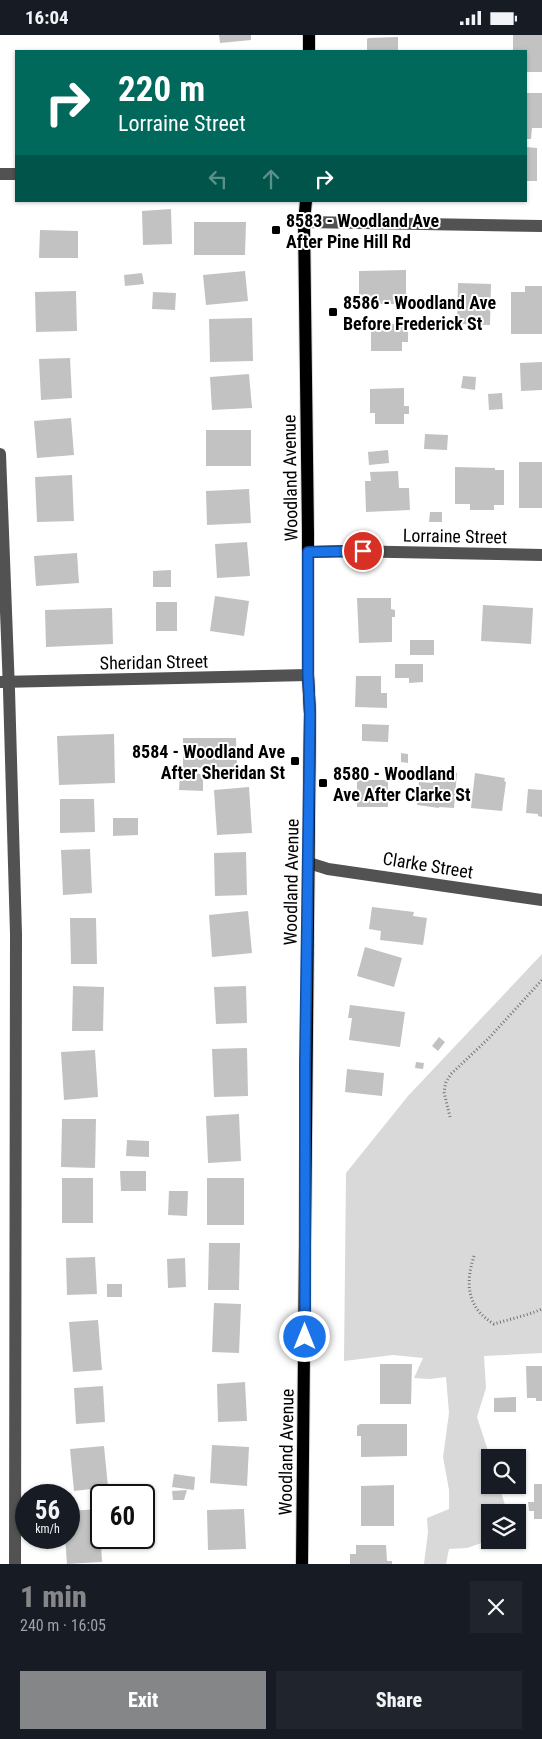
<!DOCTYPE html>
<html lang="en">
<head>
<meta charset="utf-8">
<style>
	:root { --surface:#171b24; --page:#20242c; --text:#f1f3f6; --muted:#9ea1a6; --accent:#858687 }
	body { margin:0; font-family:"Roboto Condensed",sans-serif; background:var(--page); color:var(--text); height:100vh; display:flex; flex-direction:column; font-size:19px; white-space:nowrap }
	* { box-sizing:border-box; margin:0 }
	p { font-size:16px; color:var(--muted) }
	.icon { flex:none; width:28px; height:28px; fill:none; stroke:currentColor; stroke-width:2; stroke-linecap:round; stroke-linejoin:round }
	.map { position:relative; height:1529px; overflow:hidden }
	.side { display:flex; flex-direction:column; background:var(--surface); flex:1 }
	.side>* { flex:none }
	.hud { position:absolute; left:15px; top:15px; width:512px; height:152px; border-radius:0px; box-shadow:0 1px 4px #0004; background:#00695c; color:#fff; overflow:hidden }
	.controls { position:absolute; left:481px; top:1414px; display:grid; gap:10px }
	.controls a { display:grid; place-items:center; width:45px; height:45px; border-radius:0px; background:var(--surface); box-shadow:0 1px 4px #0004; font-size:25px }
	.speed { position:absolute; left:15px; top:1449px; display:flex; gap:10px; font-size:25px; font-weight:700; text-align:center }
	.speed>* { display:grid; place-content:center; width:65px; height:65px; border-radius:50%; background:var(--surface); box-shadow:0 1px 4px #0004; line-height:1 }
	.speed small { font-size:12px; font-weight:400 }
	.speed .limit { border:2px solid #111; border-radius:8px; background:#fff; color:#111 }
	.pin { position:absolute; display:grid; place-items:center; width:42px; height:42px; color:#fff; margin:-21px; border:2px solid #fff; border-radius:50%; box-shadow:0 1px 5px #0007 }
	.me { position:absolute; width:55px; margin:-28px; rotate:0deg; stroke-linejoin:round; filter:drop-shadow(0 0 4px #0008) }
	.turn { display:flex; align-items:center; gap:18px; height:105px; padding:0 20px; font-size:22px }
	.turn .icon { width:65px; height:65px; stroke-width:2.5 }
	.turn b { display:block; font-size:35px; line-height:42px }
	.lanes { display:flex; align-items:center; height:48px; padding:0 20px; background:#0003; justify-content:center; gap:25px; direction:ltr }
	.lanes .off { opacity:.35 }
	.round { display:grid; place-items:center; flex:none; width:52px; height:52px; border-radius:0px; background:var(--page) }
	.head { display:flex; align-items:center; justify-content:space-between; height:85px; padding:0 20px }
	h1 { font-size:30px; font-weight:800; line-height:38px; color:var(--accent) }
	.button { display:flex; gap:10px; margin-top:auto; padding:10px 20px }
	.button a { flex:1; height:58px; border-radius:0px; background:var(--accent); color:#fff; font-size:20px; font-weight:800; line-height:58px; text-align:center }
	.button a+a { background:var(--page); color:var(--text) }
	.status { display:flex; justify-content:space-between; align-items:center; height:35px; padding:0 25px; background:var(--surface); direction:ltr }
	.status svg { height:14px; fill:currentColor }
	.map>svg:first-child { display:block }
	.green { fill:#d9d9d9 }
	.building { fill:#c2c2c2 }
	.lines { fill:none; stroke-linecap:round; stroke-linejoin:round }
	.major-casing { stroke:#dbdbdb; stroke-width:14 }
	.path { stroke:#747474; stroke-width:3; stroke-dasharray:1 2.5; stroke-linecap:butt }
	.minor { stroke:#525252; stroke-width:12 }
	.major { stroke:#000; stroke-width:12 }
	.route-casing { stroke:#114b97; stroke-width:12 }
	.route { stroke:#1a73e8; stroke-width:9 }
	.poi-dot { fill:#000; stroke:#fff; stroke-width:2 }
	.labels { text-anchor:middle; dominant-baseline:central; stroke-width:4; stroke-linejoin:round; paint-order:stroke }
	.poi-label { font-size:18px; font-weight:bold; fill:#000; stroke:#fff; text-anchor:start }
	.street-label { font-size:18px; fill:#000; stroke:#fff }
</style>
</head>
<body>
<div class="status"><b>16:04</b><svg viewBox="0 0 49 12"><path d="M0 12V9h3v3zM5 12V6h3v6zM10 12V3h3v9zM15 12V0h3v12zM26 1h20v11H26zM47 4h2v5h-2z"/></svg></div>
<div class="map">
<svg width="542" height="1529" viewBox="0 0 542 1529">
	<rect width="100%" height="100%" fill="#fff"/>
	<path class="green" d="M 542,919 L 542,1318 L 484,1321 L 486,1353 L 477,1382 L 490,1422 L 490,1450 L 499,1450 L 507,1477 L 490,1478 L 490,1505 L 467,1513 L 449,1514 L 446,1529 L 424,1529 L 428,1497 L 427,1483 L 449,1474 L 449,1455 L 443,1422 L 449,1378 L 446,1342 L 430,1344 L 414,1343 L 423,1323 L 393,1320 L 344,1326 L 346,1138 L 408,1061 Z"/>
	<g class="building">
		<path d="M 219,0 L 251,0 L 251,5 L 220,8 Z"/>
		<path d="M 513,0 L 542,0 L 542,37 L 526,37 L 526,16 L 513,16 Z"/>
		<path d="M 398,2 L 398,16 L 367,16 L 367,4 L 369,3 Z"/>
		<path d="M 526,58 L 542,58 L 542,93 L 532,93 L 531,104 L 526,104 Z"/>
		<path d="M 526,112 L 537,113 L 537,146 L 526,146 Z"/>
		<path d="M 171,174 L 172,209 L 143,210 L 142,176 Z"/>
		<path d="M 194,187 L 246,187 L 245,220 L 194,220 Z"/>
		<path d="M 40,195 L 78,196 L 78,223 L 39,223 Z"/>
		<path d="M 406,235 L 406,269 L 359,269 L 359,236 Z"/>
		<path d="M 245,236 L 248,266 L 206,270 L 203,240 Z"/>
		<path d="M 142,238 L 144,249 L 125,251 L 124,240 Z"/>
		<path d="M 458,248 L 491,249 L 490,290 L 457,289 Z"/>
		<path d="M 525,251 L 542,251 L 542,299 L 511,299 L 511,257 L 525,257 Z"/>
		<path d="M 76,256 L 77,296 L 36,297 L 35,257 Z"/>
		<path d="M 153,257 L 176,258 L 175,275 L 152,274 Z"/>
		<path d="M 252,283 L 253,326 L 210,327 L 209,284 Z"/>
		<path d="M 371,289 L 408,289 L 408,307 L 402,307 L 402,316 L 371,316 Z"/>
		<path d="M 70,323 L 72,363 L 41,365 L 39,324 Z"/>
		<path d="M 542,327 L 542,355 L 521,356 L 520,328 Z"/>
		<path d="M 249,339 L 252,373 L 212,375 L 210,342 Z"/>
		<path d="M 463,341 L 476,342 L 475,355 L 461,353 Z"/>
		<path d="M 404,353 L 404,371 L 409,371 L 409,379 L 404,379 L 404,389 L 375,389 L 375,378 L 370,378 L 370,354 Z"/>
		<path d="M 502,358 L 503,374 L 489,375 L 488,359 Z"/>
		<path d="M 71,383 L 74,420 L 37,423 L 34,386 Z"/>
		<rect x="206" y="395" width="45" height="36"/>
		<path d="M 425,399 L 448,400 L 447,415 L 424,414 Z"/>
		<path d="M 388,415 L 389,428 L 369,430 L 368,417 Z"/>
		<rect x="519" y="427" width="23" height="46"/>
		<path d="M 455,432 L 495,433 L 495,435 L 504,435 L 504,470 L 494,470 L 494,475 L 470,475 L 470,469 L 455,469 Z"/>
		<path d="M 398,436 L 399,453 L 409,453 L 410,475 L 366,477 L 365,446 L 371,446 L 370,437 Z"/>
		<path d="M 72,440 L 74,486 L 37,487 L 35,442 Z"/>
		<path d="M 249,454 L 251,488 L 207,490 L 206,456 Z"/>
		<path d="M 430,477 L 442,477 L 442,487 L 429,487 Z"/>
		<path d="M 247,507 L 250,541 L 217,543 L 215,509 Z"/>
		<path d="M 77,518 L 79,548 L 36,551 L 34,521 Z"/>
		<path d="M 171,535 L 171,552 L 153,552 L 153,536 Z"/>
		<path d="M 215,561 L 249,566 L 244,601 L 210,596 Z"/>
		<path d="M 357,563 L 391,563 L 391,574 L 395,575 L 395,582 L 392,582 L 392,607 L 359,608 Z"/>
		<rect x="156" y="567" width="21" height="29"/>
		<path d="M 483,570 L 533,573 L 531,609 L 481,606 Z"/>
		<path d="M 112,573 L 113,609 L 46,612 L 45,575 Z"/>
		<rect x="410" y="605" width="24" height="15"/>
		<path d="M 395,629 L 423,629 L 423,647 L 409,648 L 409,643 L 395,643 Z"/>
		<path d="M 356,641 L 381,641 L 381,658 L 387,658 L 387,673 L 355,672 Z"/>
		<path d="M 362,689 L 389,690 L 388,707 L 362,706 Z"/>
		<path d="M 114,699 L 115,748 L 59,750 L 57,701 Z"/>
		<path d="M 183,703 L 236,703 L 237,732 L 183,733 Z"/>
		<path d="M 401,718 L 408,719 L 408,728 L 401,727 Z"/>
		<path d="M 434,737 L 457,738 L 454,773 L 439,772 L 439,773 L 417,770 L 419,747 L 433,748 Z"/>
		<path d="M 180,738 L 203,739 L 203,756 L 179,755 Z"/>
		<path d="M 475,738 L 505,743 L 504,746 L 506,747 L 502,776 L 471,773 Z"/>
		<path d="M 357,745 L 388,745 L 388,772 L 357,772 L 357,761 L 354,762 L 354,754 L 357,754 Z"/>
		<path d="M 249,752 L 252,798 L 217,800 L 214,755 Z"/>
		<path d="M 528,754 L 542,755 L 542,782 L 538,781 L 538,779 L 526,778 Z"/>
		<path d="M 60,764 L 94,764 L 95,797 L 60,798 Z"/>
		<path d="M 113,783 L 138,783 L 138,800 L 113,801 Z"/>
		<path d="M 90,814 L 92,858 L 63,860 L 61,815 Z"/>
		<path d="M 246,817 L 247,860 L 215,861 L 214,818 Z"/>
		<path d="M 372,872 L 414,877 L 413,881 L 427,883 L 423,910 L 380,905 L 381,896 L 369,894 Z"/>
		<path d="M 248,876 L 252,918 L 212,922 L 209,880 Z"/>
		<path d="M 70,883 L 96,883 L 97,929 L 71,929 Z"/>
		<path d="M 365,912 L 402,923 L 394,952 L 357,941 Z"/>
		<path d="M 73,951 L 104,952 L 103,996 L 72,996 Z"/>
		<path d="M 246,951 L 247,988 L 216,989 L 214,952 Z"/>
		<path d="M 350,970 L 405,977 L 400,1012 L 349,1005 L 352,983 L 348,983 Z"/>
		<path d="M 439,1002 L 445,1007 L 438,1016 L 432,1011 Z"/>
		<path d="M 247,1013 L 248,1061 L 214,1062 L 212,1014 Z"/>
		<path d="M 95,1015 L 98,1062 L 64,1065 L 61,1017 Z"/>
		<path d="M 416,1027 L 424,1028 L 423,1034 L 415,1033 Z"/>
		<path d="M 347,1034 L 384,1038 L 382,1061 L 345,1057 Z"/>
		<path d="M 239,1079 L 241,1126 L 208,1128 L 206,1081 Z"/>
		<path d="M 62,1084 L 96,1084 L 95,1133 L 61,1132 Z"/>
		<path d="M 127,1105 L 149,1106 L 149,1122 L 126,1121 Z"/>
		<path d="M 120,1136 L 146,1136 L 146,1156 L 121,1156 Z"/>
		<rect x="62" y="1143" width="31" height="45"/>
		<rect x="207" y="1143" width="37" height="47"/>
		<path d="M 169,1156 L 188,1156 L 187,1181 L 168,1180 Z"/>
		<path d="M 209,1208 L 240,1208 L 239,1255 L 208,1255 Z"/>
		<path d="M 95,1222 L 97,1259 L 67,1260 L 66,1223 Z"/>
		<path d="M 185,1223 L 186,1252 L 168,1253 L 167,1224 Z"/>
		<rect x="107" y="1249" width="15" height="13"/>
		<path d="M 214,1268 L 241,1269 L 239,1318 L 212,1317 Z"/>
		<path d="M 98,1285 L 102,1335 L 73,1337 L 69,1287 Z"/>
		<path d="M 380,1329 L 412,1329 L 411,1369 L 380,1369 Z"/>
		<path d="M 526,1331 L 542,1331 L 542,1366 L 536,1366 L 536,1363 L 527,1363 Z"/>
		<path d="M 245,1347 L 247,1386 L 218,1387 L 217,1349 Z"/>
		<path d="M 103,1351 L 105,1387 L 76,1389 L 74,1353 Z"/>
		<path d="M 516,1362 L 516,1377 L 494,1377 L 494,1363 Z"/>
		<path d="M 360,1389 L 407,1389 L 407,1421 L 361,1422 L 361,1401 L 357,1401 L 357,1391 Z"/>
		<path d="M 212,1410 L 249,1412 L 247,1451 L 210,1448 Z"/>
		<path d="M 104,1411 L 108,1452 L 74,1456 L 70,1414 Z"/>
		<path d="M 174,1439 L 195,1442 L 194,1455 L 172,1452 Z"/>
		<path d="M 534,1449 L 542,1449 L 542,1484 L 534,1484 L 534,1476 L 529,1476 L 528,1467 L 534,1467 Z"/>
		<path d="M 394,1450 L 394,1491 L 361,1491 L 361,1451 Z"/>
		<path d="M 187,1455 L 184,1465 L 173,1465 L 172,1456 Z"/>
		<path d="M 99,1474 L 102,1527 L 67,1529 L 65,1502 L 69,1502 L 69,1476 Z"/>
		<path d="M 244,1474 L 246,1514 L 208,1515 L 207,1475 Z"/>
		<path d="M 356,1510 L 386,1510 L 387,1526 L 392,1526 L 392,1529 L 350,1529 L 350,1519 L 356,1519 Z"/>
	</g>
	<g class="lines">
		<defs>
			<g id="major">
				<path d="M 309,16 L 309,0"/>
				<path d="M 302,1529 L 310,679 L 308,640 L 308,498 L 304,187 L 306,166"/>
			</g>
		</defs>
		<use href="#major" class="major-casing"/>
		<g class="path">
			<path d="M 450,1082 L 444,1057 L 446,1047 L 451,1039 L 488,1004 L 542,945"/>
			<path d="M 474,1221 C 465,1249 467,1273 494,1289 C 510,1284 526,1281 542,1274"/>
		</g>
		<g class="minor">
			<path d="M 0,139 L 16,139"/>
			<path d="M 304,187 L 542,191"/>
			<path d="M 0,419 L 9,655 L 16,899 L 15,1529"/>
			<path d="M 308,517 L 343,516 L 542,520"/>
			<path d="M 0,647 L 308,640"/>
			<path d="M 309,828 L 328,834 L 542,865"/>
		</g>
		<use href="#major" class="major"/>
	</g>
	<g class="lines">
		<defs>
			<path id="route" d="M 305,1302 L 305,1031 L 310,679 L 308,640 L 308,517 L 363,516"/>
		</defs>
		<use href="#route" class="route-casing"/>
		<use href="#route" class="route"/>
	</g>
	<g class="poi-dot">
		<rect x="271" y="190" width="10" height="10" rx="2.5"/>
		<rect x="328" y="272" width="10" height="10" rx="2.5"/>
		<rect x="290" y="721" width="10" height="10" rx="2.5"/>
		<rect x="318" y="743" width="10" height="10" rx="2.5"/>
	</g>
	<g class="labels">
		<g class="poi-label">
			<text x="286" y="185">8583 - Woodland Ave<tspan x="286" dy="21">After Pine Hill Rd</tspan></text>
			<text x="343" y="267">8586 - Woodland Ave<tspan x="343" dy="21">Before Frederick St</tspan></text>
			<text x="285" y="716" text-anchor="end">8584 - Woodland Ave<tspan x="285" dy="21">After Sheridan St</tspan></text>
			<text x="333" y="738">8580 - Woodland<tspan x="333" dy="21">Ave After Clarke St</tspan></text>
		</g>
		<g class="street-label">
			<text transform="translate(290 443) rotate(-91)">Woodland Avenue</text>
			<text transform="translate(455 501) rotate(1)">Lorraine Street</text>
			<text transform="translate(154 627) rotate(-1)">Sheridan Street</text>
			<text transform="translate(428 830) rotate(9)">Clarke Street</text>
			<text transform="translate(291 847) rotate(-89)">Woodland Avenue</text>
			<text transform="translate(286 1417) rotate(-89)">Woodland Avenue</text>
		</g>
	</g>
</svg>
<div class="controls">
<a><svg class="icon" aria-label="search" viewBox="0 0 24 24"><circle cx="10" cy="10" r="6"/><path d="M15 15l6 6"/></svg></a>
<a><svg class="icon" aria-label="layers" viewBox="0 0 24 24"><path d="M12 4l9 5-9 5-9-5zM3 14l9 5 9-5"/></svg></a>
</div>
<div class="speed"><div>56<small>km/h</small></div><div class="limit">60</div></div>
<div class="pin" style="left:363px;top:516px;background:#d93025"><svg class="icon" aria-label="arrive" viewBox="0 0 24 24"><path d="M6 21V4h12l-3 4 3 4H6"/></svg></div>
<svg class="me" style="left:305px;top:1302px" viewBox="-20 -20 40 40"><circle r="17" fill="#1a73e8" stroke="#fff" stroke-width="3"/><path d="M0-11L8 9 0 5-8 9z" fill="#fff"/></svg>
<div class="hud">
<div class="turn"><svg class="icon" aria-label="right" viewBox="0 0 24 24"><path d="M7 20v-9h11M14 6l5 5-5 5"/></svg><div><b>220 m</b>Lorraine Street</div></div>
<div class="lanes"><svg class="icon off" aria-label="left" viewBox="0 0 24 24"><path d="M17 20v-9H6M10 6l-5 5 5 5"/></svg><svg class="icon off" aria-label="ahead" viewBox="0 0 24 24"><path d="M12 20V5M6 11l6-6 6 6"/></svg><svg class="icon" aria-label="right" viewBox="0 0 24 24"><path d="M7 20v-9h11M14 6l5 5-5 5"/></svg></div>
</div>
</div>
<section class="side">
<div class="head"><div><h1>1 min</h1><p>240 m · 16:05</p></div><a class="round"><svg class="icon" aria-label="close" viewBox="0 0 24 24"><path d="M6 6l12 12M18 6L6 18"/></svg></a></div>
<div class="button"><a>Exit</a><a>Share</a></div>
</section>
</body>
</html>
